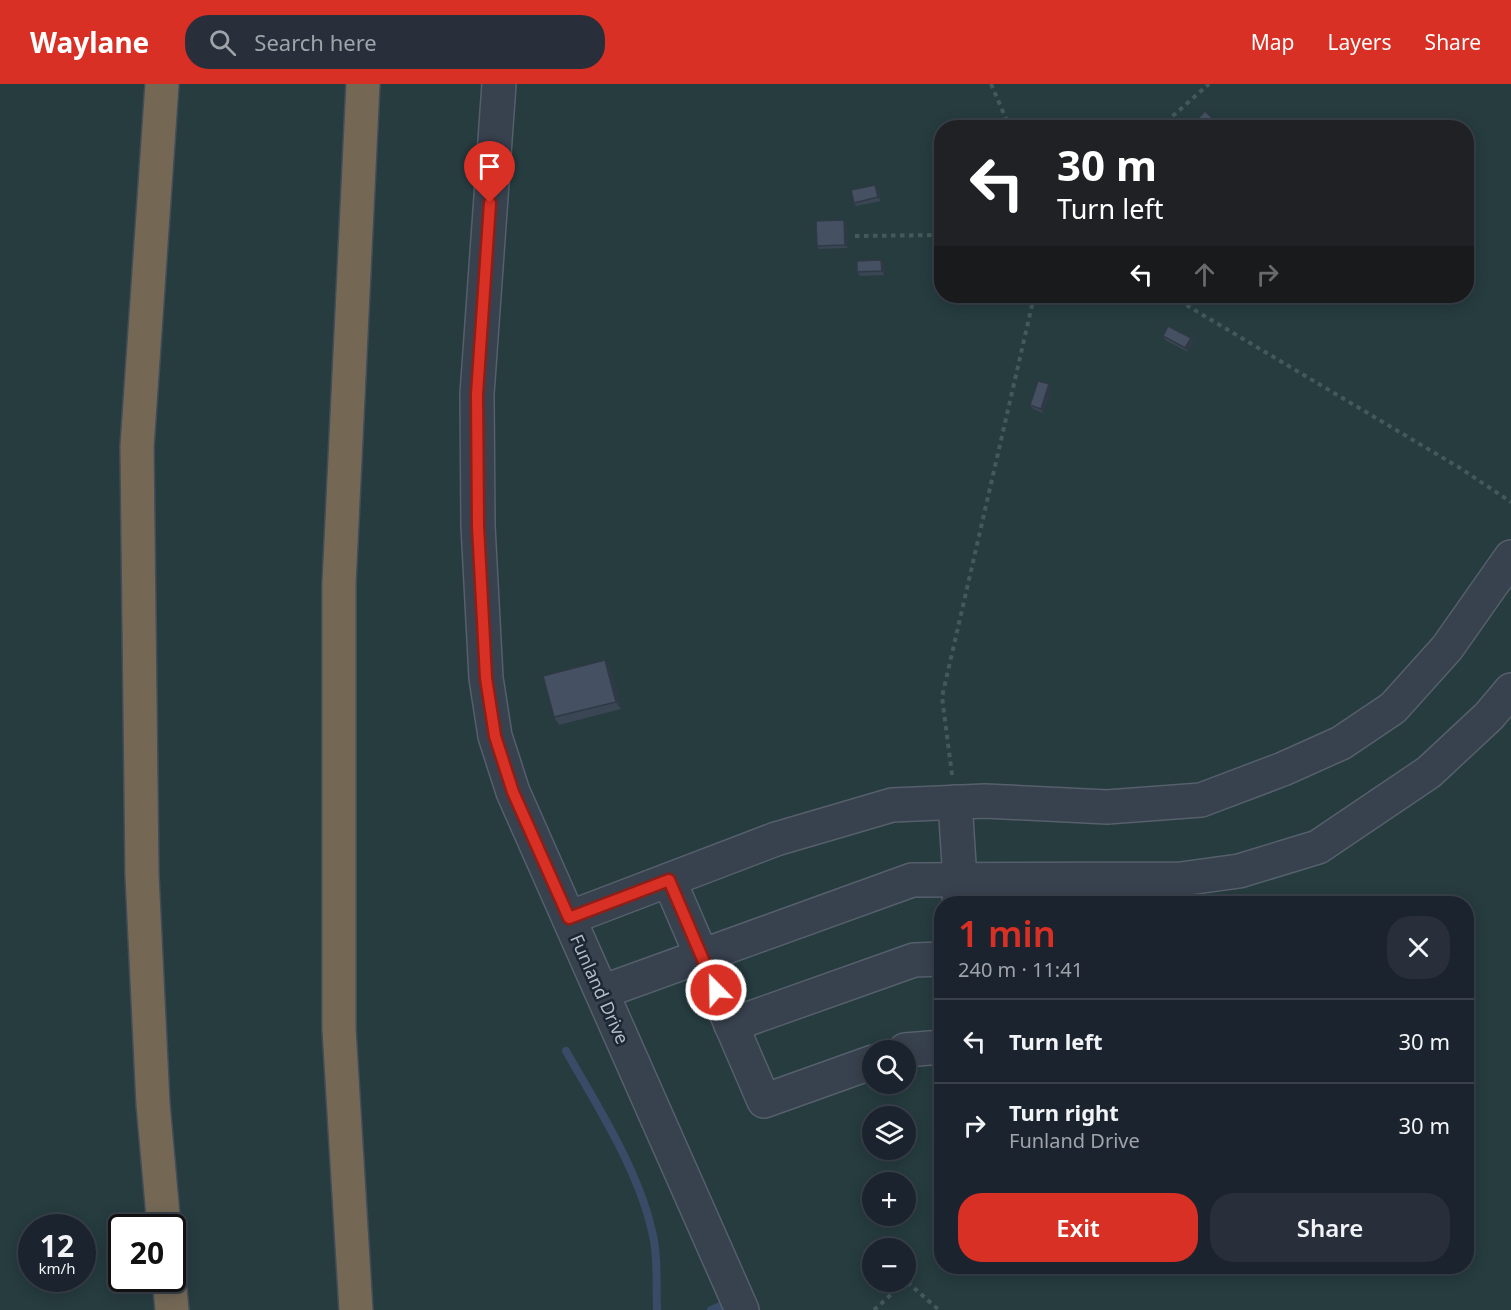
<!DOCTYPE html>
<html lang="en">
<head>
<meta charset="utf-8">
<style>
	:root { --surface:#1b232e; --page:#282f3a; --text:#f1f3f6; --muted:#a0a4aa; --line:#39404a; --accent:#d93025 }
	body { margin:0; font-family:"Noto Sans",sans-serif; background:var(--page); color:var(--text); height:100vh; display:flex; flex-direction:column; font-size:22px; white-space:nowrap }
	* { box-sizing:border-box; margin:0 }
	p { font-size:20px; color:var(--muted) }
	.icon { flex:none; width:33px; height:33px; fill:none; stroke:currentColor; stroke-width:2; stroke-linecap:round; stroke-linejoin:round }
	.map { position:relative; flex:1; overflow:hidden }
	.side { position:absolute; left:934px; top:812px; width:540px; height:378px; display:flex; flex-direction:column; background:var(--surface); border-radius:24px; box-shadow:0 3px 15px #0003,0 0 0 2px var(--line) }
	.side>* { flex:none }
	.hud { position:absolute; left:934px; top:36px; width:540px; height:183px; border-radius:24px; box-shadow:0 3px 15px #0003,0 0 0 2px var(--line); background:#202124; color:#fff; overflow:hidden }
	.controls { position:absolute; left:862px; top:956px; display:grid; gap:12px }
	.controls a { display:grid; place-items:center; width:54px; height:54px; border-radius:50%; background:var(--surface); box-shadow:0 3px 15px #0003,0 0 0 2px var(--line); font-size:30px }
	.speed { position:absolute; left:18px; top:1130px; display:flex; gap:12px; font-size:30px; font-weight:700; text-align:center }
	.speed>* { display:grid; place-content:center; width:78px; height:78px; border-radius:50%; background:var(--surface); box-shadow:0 3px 15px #0003,0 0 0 2px var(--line); line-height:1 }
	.speed small { font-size:15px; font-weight:400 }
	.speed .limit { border:3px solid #111; border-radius:9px; background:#fff; color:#111 }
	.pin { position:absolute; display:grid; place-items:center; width:51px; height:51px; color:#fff; margin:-62px -26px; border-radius:50% 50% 50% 0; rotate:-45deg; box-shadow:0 0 6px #0007 }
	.pin .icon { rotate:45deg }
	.me { position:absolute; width:66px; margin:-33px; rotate:337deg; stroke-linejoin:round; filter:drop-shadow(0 0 4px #0008) }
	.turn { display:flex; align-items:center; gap:21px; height:126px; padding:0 24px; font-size:27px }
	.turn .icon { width:78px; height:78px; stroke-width:2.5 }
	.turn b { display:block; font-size:42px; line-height:51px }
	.lanes { display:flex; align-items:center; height:57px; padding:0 24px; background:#0003; justify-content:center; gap:30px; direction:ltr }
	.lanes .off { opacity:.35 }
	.round { display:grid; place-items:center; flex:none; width:63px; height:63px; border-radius:24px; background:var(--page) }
	.head { display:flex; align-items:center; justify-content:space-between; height:102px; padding:0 24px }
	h1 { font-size:36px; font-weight:600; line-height:45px; color:var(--accent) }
	.button { display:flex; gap:12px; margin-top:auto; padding:12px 24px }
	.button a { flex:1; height:69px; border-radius:24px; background:var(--accent); color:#fff; font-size:24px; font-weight:600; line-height:69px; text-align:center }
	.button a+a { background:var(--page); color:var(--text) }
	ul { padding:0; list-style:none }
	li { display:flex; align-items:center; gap:18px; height:84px; padding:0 24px; border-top:2px solid var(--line) }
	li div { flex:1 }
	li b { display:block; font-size:22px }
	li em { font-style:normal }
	header { display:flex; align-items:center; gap:36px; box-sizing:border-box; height:84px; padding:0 30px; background:var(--accent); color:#fff }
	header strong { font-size:28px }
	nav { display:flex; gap:33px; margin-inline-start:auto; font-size:21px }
	.search { width:420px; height:54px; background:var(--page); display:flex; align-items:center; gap:15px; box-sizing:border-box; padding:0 21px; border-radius:24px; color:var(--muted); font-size:22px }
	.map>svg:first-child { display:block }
	.green { fill:#263c3f; fill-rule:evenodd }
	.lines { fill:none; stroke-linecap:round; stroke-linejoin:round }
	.stream { stroke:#394c67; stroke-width:8 }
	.minor-casing { stroke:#565f6c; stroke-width:36 }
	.highway-casing { stroke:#434c59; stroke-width:36 }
	.path { stroke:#44595c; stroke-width:4; stroke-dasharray:4.5 4.5; stroke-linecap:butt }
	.minor { stroke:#38414e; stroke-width:33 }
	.highway { stroke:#746855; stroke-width:33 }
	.wall { fill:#3b4654 }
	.shaded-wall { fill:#303945 }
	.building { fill:#455162; stroke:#303945; stroke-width:1.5 }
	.route-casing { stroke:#8d1f18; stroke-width:15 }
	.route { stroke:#d93025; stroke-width:10 }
	.labels { text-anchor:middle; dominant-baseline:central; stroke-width:5; stroke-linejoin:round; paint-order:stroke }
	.street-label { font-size:18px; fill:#b4bcc9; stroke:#1d2633 }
</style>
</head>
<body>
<header>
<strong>Waylane</strong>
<div class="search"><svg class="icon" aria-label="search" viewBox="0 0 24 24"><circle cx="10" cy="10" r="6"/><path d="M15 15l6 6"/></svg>Search here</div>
<nav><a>Map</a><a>Layers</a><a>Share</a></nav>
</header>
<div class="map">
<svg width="1511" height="1226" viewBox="0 0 1511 1226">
	<rect width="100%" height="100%" fill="#242f3e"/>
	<path class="green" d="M 0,0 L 1511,0 L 1511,1226 L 0,1226 ZM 942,44 L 1467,44 L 1467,212 L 942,212 ZM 942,819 L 1467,819 L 1467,1182 L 942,1182 ZM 873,966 L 906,966 L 906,999 L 873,999 ZM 873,1032 L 906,1032 L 906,1065 L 873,1065 ZM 873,1098 L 906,1098 L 906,1131 L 873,1131 ZM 32,1143 L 82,1143 L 82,1194 L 32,1194 ZM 122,1143 L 172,1143 L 172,1194 L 122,1194 ZM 873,1164 L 906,1164 L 906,1197 L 873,1197 Z"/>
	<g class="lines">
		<g class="stream">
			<path d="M 566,967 C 599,1025 642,1091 654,1157 C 658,1179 656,1204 657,1226"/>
			<path d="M 711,1226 L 732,1217"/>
		</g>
		<defs>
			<g id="minor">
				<path d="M 499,0 L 477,310 L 478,442 L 486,594 L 495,652 L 513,708 L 742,1226"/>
				<path d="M 955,718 L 960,796 L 959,819"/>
				<path d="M 669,796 L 764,1017 L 873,978"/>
				<path d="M 569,834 L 776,755 L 892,721 L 985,717 L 1107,723 L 1201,716 L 1283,685 L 1341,659 L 1393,624 L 1447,564 L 1511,473"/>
				<path d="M 602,908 L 912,796 L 1181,795 L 1239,787 L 1318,763 L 1429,688 L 1489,632 L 1511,606"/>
				<path d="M 731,941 L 914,876 L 942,875"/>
				<path d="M 905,966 L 942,963"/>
			</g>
			<g id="highway">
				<path d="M 162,0 L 137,363 L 142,791 L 153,1020 L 164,1143"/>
				<path d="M 169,1194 L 172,1226"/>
				<path d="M 356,1226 L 339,945 L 339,500 L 363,0"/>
			</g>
		</defs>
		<use href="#minor" class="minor-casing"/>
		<use href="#highway" class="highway-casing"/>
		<g class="path">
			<path d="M 991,0 L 1010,44"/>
			<path d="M 1159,44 L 1209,0"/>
			<path d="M 855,152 L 942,151"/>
			<path d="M 1028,212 L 1033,217 L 1045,212"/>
			<path d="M 1171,212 L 1460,384 L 1511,418"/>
			<path d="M 952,691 L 942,613 L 1033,217"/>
			<path d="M 874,1226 L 906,1197 L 939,1226"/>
		</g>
		<use href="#minor" class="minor"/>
		<use href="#highway" class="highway"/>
	</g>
	<g class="wall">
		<path d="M 1213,35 L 1215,38 L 1210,44 L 1189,44 Z"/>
		<path d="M 878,105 L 881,117 L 856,122 L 854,119 Z"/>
		<path d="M 844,136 L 846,140 L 848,164 L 819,165 L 817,162 Z"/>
		<path d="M 884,179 L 884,191 L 860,192 L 857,188 Z"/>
		<path d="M 1163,252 L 1194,257 L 1188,268 L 1165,256 Z"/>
		<path d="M 1049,300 L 1051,304 L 1043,329 L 1033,325 L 1030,321 Z"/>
		<path d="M 605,576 L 610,583 L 621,625 L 559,641 L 554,633 Z"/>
	</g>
	<g class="shaded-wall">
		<path d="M 875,101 L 878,105 L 881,117 L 878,113 Z"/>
		<path d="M 844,136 L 846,140 L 848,164 L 845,161 Z"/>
		<path d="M 881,176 L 884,179 L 884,191 L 882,187 Z"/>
		<path d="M 1191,254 L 1194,257 L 1188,268 L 1185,264 Z"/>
		<path d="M 1049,300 L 1051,304 L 1043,329 L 1041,325 Z"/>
		<path d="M 605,576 L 610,583 L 621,625 L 616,618 Z"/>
	</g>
	<g class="building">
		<path d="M 1205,27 L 1213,35 L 1204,44 L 1189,44 Z"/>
		<path d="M 875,101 L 878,113 L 854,119 L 851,106 Z"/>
		<path d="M 844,136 L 845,161 L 817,162 L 816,137 Z"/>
		<path d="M 881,176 L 882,187 L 857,188 L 857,177 Z"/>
		<path d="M 1168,242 L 1191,254 L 1185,264 L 1163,252 Z"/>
		<path d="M 1038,297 L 1049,300 L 1041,325 L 1030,321 Z"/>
		<path d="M 605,576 L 616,618 L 554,633 L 543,592 Z"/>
	</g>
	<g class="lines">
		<defs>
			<path id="route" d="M 490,119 L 477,310 L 478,442 L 486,594 L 495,652 L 513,708 L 569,834 L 669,796 L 716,906"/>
		</defs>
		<use href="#route" class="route-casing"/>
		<use href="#route" class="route"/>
	</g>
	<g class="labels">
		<g class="street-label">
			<text transform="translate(600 905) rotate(66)">Funland Drive</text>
		</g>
	</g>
</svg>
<div class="controls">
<a><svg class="icon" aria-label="search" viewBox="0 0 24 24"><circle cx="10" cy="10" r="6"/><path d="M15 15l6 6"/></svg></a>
<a><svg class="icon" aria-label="layers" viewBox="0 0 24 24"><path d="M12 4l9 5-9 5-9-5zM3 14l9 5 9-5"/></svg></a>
<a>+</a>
<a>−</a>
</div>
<div class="speed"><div>12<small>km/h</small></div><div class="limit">20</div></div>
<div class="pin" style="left:490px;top:119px;background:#d93025"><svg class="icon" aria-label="arrive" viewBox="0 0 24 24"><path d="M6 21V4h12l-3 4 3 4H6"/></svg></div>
<svg class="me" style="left:716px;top:906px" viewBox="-20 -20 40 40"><circle r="17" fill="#d93025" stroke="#fff" stroke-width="3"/><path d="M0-11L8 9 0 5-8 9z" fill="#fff"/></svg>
<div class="hud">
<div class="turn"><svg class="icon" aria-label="left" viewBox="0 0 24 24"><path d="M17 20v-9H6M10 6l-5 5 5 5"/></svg><div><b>30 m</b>Turn left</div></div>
<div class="lanes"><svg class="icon" aria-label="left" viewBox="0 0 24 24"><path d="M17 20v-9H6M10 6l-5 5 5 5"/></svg><svg class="icon off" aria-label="ahead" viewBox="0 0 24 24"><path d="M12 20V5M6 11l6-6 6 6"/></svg><svg class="icon off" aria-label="right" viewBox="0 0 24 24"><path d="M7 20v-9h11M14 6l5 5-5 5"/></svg></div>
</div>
<section class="side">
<div class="head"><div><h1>1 min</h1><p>240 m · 11:41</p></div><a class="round"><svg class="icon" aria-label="close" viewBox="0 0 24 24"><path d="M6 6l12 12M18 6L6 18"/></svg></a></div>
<ul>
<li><svg class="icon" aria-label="left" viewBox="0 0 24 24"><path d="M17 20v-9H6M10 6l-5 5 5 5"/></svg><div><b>Turn left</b></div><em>30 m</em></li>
<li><svg class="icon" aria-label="right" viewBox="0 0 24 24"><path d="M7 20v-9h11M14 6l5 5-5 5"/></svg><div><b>Turn right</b><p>Funland Drive</p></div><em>30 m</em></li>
</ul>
<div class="button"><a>Exit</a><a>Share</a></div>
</section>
</div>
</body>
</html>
